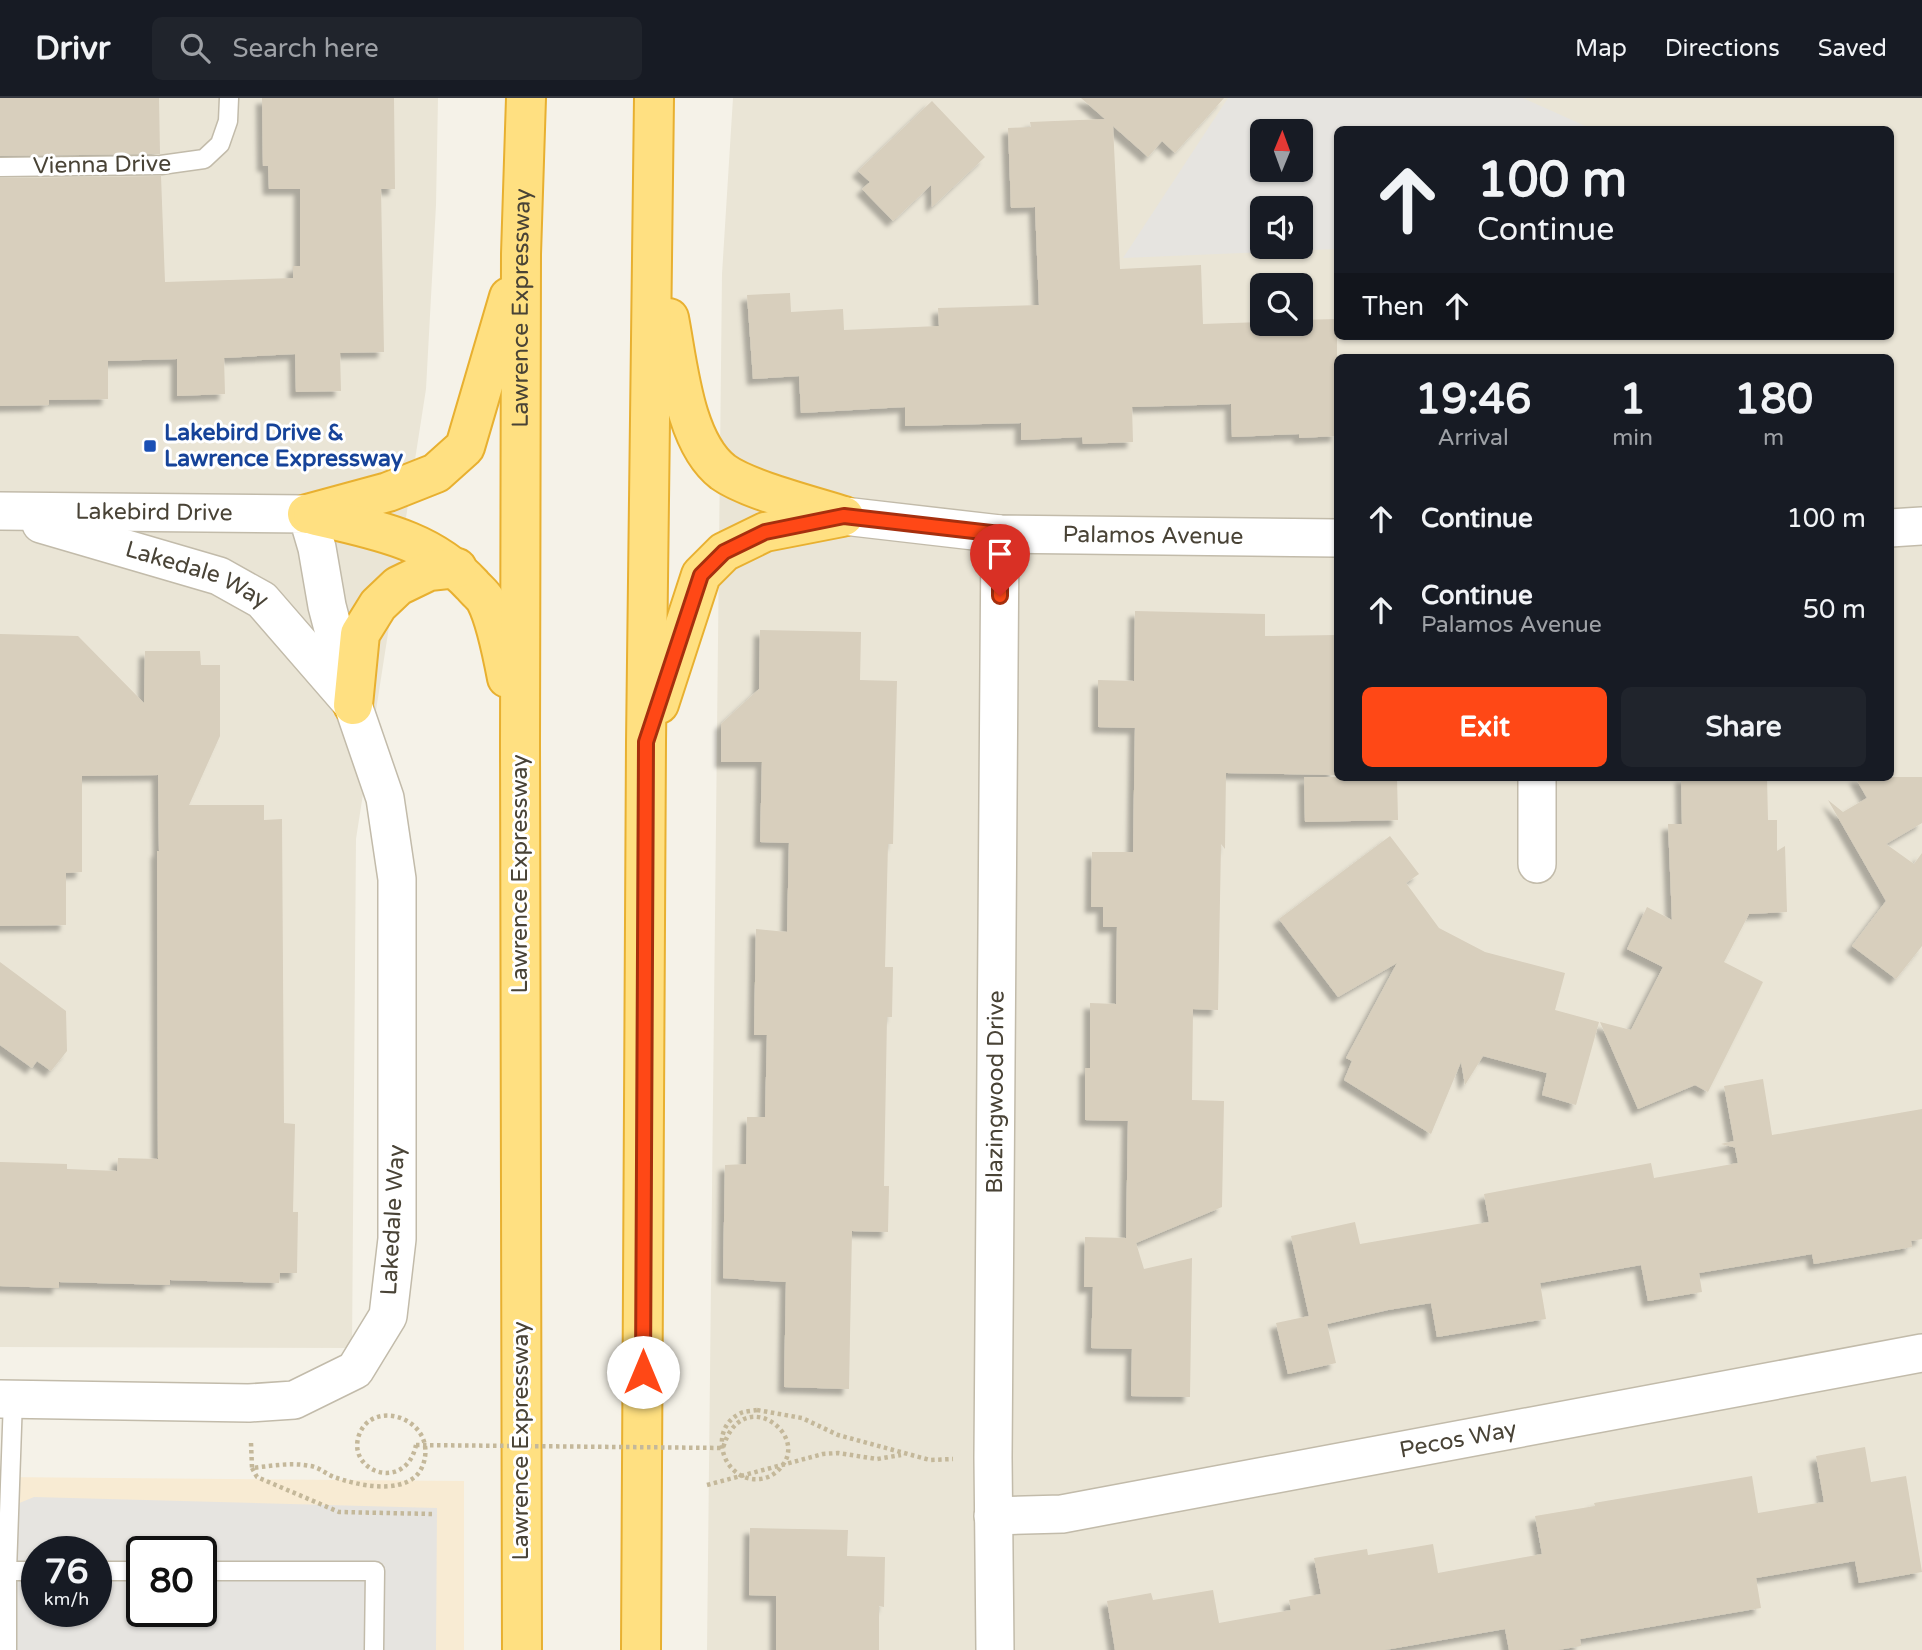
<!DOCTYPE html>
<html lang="en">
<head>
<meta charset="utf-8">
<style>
	:root { --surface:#171b24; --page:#20242c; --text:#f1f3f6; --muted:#9ea1a6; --line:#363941; --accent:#ff4816 }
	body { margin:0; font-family:"Varela Round",sans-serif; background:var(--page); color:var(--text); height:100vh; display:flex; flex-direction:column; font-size:26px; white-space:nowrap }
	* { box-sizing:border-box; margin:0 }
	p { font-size:23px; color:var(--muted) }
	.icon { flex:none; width:38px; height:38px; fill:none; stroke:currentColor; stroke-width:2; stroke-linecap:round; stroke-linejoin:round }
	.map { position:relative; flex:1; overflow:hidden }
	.side { position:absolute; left:1334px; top:256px; width:560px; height:427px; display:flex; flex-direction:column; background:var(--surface); border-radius:10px; box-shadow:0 2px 5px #0004 }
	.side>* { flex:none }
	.guide { position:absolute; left:1334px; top:28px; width:560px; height:214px; border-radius:10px; box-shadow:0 2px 5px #0004; background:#171b24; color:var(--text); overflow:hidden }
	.needle { width:46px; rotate:1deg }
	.fabs { position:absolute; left:1250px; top:21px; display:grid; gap:14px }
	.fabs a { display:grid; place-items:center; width:63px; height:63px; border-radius:10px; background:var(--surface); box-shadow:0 2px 5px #0004; font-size:35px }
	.speed { position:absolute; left:21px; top:1438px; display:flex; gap:14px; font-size:35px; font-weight:700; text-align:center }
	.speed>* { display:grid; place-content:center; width:91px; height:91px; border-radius:50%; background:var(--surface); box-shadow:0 2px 5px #0004; line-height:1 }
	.speed small { font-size:18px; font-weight:400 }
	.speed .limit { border:4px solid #111; border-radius:10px; background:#fff; color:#111 }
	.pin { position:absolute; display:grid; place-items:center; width:60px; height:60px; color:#fff; margin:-72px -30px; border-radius:50% 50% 50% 0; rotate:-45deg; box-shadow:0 0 7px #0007 }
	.pin .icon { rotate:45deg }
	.me { position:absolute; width:77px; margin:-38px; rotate:0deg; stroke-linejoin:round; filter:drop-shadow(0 0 5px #0008) }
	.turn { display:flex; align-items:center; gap:24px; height:147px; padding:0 28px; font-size:32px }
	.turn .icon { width:91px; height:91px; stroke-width:2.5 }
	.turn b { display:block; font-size:49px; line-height:60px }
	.then { display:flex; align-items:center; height:66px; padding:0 28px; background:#0003; gap:14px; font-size:26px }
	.eta { display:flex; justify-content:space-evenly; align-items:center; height:119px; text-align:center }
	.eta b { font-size:42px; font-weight:700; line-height:49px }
	.action { display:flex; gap:14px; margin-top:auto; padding:14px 28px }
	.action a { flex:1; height:80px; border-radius:10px; background:var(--accent); color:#fff; font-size:28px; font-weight:700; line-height:80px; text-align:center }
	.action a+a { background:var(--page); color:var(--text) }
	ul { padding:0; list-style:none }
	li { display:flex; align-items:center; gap:21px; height:91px; padding:0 28px }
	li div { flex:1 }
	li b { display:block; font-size:26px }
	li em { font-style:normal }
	header { display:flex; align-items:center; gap:42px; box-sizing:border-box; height:98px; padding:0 35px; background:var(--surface); border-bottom:2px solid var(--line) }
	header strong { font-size:33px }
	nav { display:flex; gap:38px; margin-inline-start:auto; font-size:24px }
	.search { width:490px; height:63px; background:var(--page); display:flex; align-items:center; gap:18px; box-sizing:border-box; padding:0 24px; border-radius:10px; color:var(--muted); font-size:26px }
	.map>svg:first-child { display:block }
	.residential { fill:#eae5d6; fill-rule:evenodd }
	.commercial { fill:#f8ebd3; fill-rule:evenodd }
	.parking { fill:#e6e4e0; fill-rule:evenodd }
	.building { fill:#d8cfbd; filter:url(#shadow) }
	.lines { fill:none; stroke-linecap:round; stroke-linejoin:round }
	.service-casing { stroke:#c2bbaa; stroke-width:21 }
	.minor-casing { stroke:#c2bbaa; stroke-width:40 }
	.trunk-casing { stroke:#e8b030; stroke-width:42 }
	.path { stroke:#c4b89a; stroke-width:4.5; stroke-dasharray:3.5 3.5; stroke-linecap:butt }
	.service { stroke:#fff; stroke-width:18 }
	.minor { stroke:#fff; stroke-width:37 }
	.trunk { stroke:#ffe081; stroke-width:38 }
	.path-bridge { stroke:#c4b89a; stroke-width:4.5; stroke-dasharray:3.5 3.5; stroke-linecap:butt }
	.route-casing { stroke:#a62f0e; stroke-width:18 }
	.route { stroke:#ff4816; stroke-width:12 }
	.transit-dot { fill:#1a4fb4; stroke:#fff; stroke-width:2.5 }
	.labels { text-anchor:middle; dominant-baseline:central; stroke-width:6; stroke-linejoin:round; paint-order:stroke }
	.street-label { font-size:23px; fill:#494336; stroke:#fff }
	.transit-label { font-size:23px; font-weight:bold; fill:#164399; stroke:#fff; text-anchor:start }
</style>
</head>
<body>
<header>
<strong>Drivr</strong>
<div class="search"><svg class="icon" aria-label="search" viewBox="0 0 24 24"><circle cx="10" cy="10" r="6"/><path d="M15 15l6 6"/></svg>Search here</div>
<nav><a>Map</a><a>Directions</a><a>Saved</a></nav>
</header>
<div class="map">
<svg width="1922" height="1552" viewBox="0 0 1922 1552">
	<defs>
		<filter id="shadow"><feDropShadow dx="-6" dy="6" stdDeviation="2" flood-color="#0004"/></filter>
	</defs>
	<rect width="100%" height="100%" fill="#f5f2e8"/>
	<g class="residential">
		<path d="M 0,0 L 438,0 L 436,107 L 426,291 L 356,741 L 352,1250 L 0,1249 Z"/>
		<path d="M 733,0 L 1922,0 L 1922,1552 L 707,1552 L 722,176 ZM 1337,32 L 1890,32 L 1890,238 L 1337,238 ZM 1262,33 L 1300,33 L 1300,72 L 1262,72 ZM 1262,110 L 1300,110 L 1300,149 L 1262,149 ZM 1262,187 L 1300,187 L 1300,226 L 1262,226 ZM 1337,259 L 1890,259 L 1890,679 L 1337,679 Z"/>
	</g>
	<path class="commercial" d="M 0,1379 L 464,1383 L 464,1552 L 0,1552 ZM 37,1454 L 96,1454 L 96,1514 L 37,1514 ZM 142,1454 L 201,1454 L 201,1514 L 142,1514 Z"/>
	<g class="parking">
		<path d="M 1228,0 L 1523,0 L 1592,31 L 1337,32 L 1337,151 L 1123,160 ZM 1262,33 L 1300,33 L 1300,72 L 1262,72 ZM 1262,110 L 1300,110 L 1300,149 L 1262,149 Z"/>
		<path d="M 34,1399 L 437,1410 L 436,1552 L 0,1552 L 0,1413 ZM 37,1454 L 96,1454 L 96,1514 L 37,1514 ZM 142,1454 L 201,1454 L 201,1514 L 142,1514 Z"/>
	</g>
	<g class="building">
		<path d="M 0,0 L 159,0 L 160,56 L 0,58 Z"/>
		<path d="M 262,0 L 394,0 L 395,91 L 381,91 L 384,254 L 340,255 L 341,293 L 296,294 L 295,256 L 224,260 L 225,296 L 177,298 L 177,261 L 108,263 L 108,301 L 49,302 L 49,307 L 0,308 L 0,80 L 161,78 L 165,184 L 293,180 L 293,168 L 300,168 L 300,91 L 269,91 L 268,68 L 263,68 Z"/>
		<path d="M 1081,0 L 1224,0 L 1175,55 L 1162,43 L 1148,59 L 1113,28 L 1120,171 L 1201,167 L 1203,226 L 1262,224 L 1262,226 L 1300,226 L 1300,222 L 1337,221 L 1337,338 L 1299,340 L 1299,336 L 1232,339 L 1231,306 L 1132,309 L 1133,344 L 1083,346 L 1082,339 L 1021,342 L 1021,325 L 905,328 L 905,309 L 801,315 L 799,278 L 753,281 L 747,197 L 790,195 L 791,214 L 843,211 L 844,232 L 939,228 L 938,210 L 1039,207 L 1035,109 L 1011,110 L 1008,30 L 1031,29 L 1030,24 L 1105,21 Z"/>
		<path d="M 932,3 L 985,59 L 932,109 L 931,87 L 893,123 L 862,91 L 870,84 L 858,73 Z"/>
		<path d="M 1135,513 L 1265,516 L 1265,538 L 1337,537 L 1335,677 L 1226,675 L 1225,751 L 1221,746 L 1218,912 L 1193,911 L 1192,1002 L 1224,1003 L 1222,1109 L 1136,1145 L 1144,1171 L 1192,1160 L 1190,1299 L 1131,1298 L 1132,1251 L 1091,1250 L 1093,1189 L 1084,1189 L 1085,1139 L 1126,1140 L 1128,1023 L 1085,1022 L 1085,970 L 1090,970 L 1090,905 L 1116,906 L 1117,829 L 1103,829 L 1103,809 L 1091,809 L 1092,754 L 1133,754 L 1135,630 L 1098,629 L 1098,582 L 1134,583 Z"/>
		<path d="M 760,532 L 861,534 L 860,582 L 897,583 L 893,746 L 888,746 L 885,869 L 893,869 L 892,919 L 887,919 L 884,1088 L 889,1088 L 888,1134 L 852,1133 L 849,1291 L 784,1289 L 786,1184 L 723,1180 L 725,1067 L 746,1066 L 747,1019 L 765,1019 L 767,937 L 754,937 L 756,831 L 787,834 L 789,745 L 760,744 L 762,664 L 721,664 L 721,626 L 759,591 Z"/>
		<path d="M 0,536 L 78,538 L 144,605 L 145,553 L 200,553 L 201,567 L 220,567 L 220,638 L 189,707 L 264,707 L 264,722 L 282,721 L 284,1025 L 295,1026 L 293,1114 L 298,1114 L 297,1175 L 280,1175 L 279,1185 L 170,1182 L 170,1187 L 59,1184 L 59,1190 L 0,1188 L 0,1064 L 67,1066 L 67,1071 L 117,1073 L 118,1060 L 158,1061 L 157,753 L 159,753 L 158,677 L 82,678 L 82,774 L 66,775 L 66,827 L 0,828 Z"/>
		<path d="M 1304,679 L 1397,679 L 1398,722 L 1305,724 Z"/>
		<path d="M 1681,679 L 1767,679 L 1768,722 L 1777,722 L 1777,753 L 1785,748 L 1787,814 L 1749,816 L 1724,864 L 1763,884 L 1708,994 L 1695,987 L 1638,1011 L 1600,924 L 1631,932 L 1663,869 L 1627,851 L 1647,809 L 1672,822 L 1668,726 L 1682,726 Z"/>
		<path d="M 1855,679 L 1922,679 L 1922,725 L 1886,746 L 1914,766 L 1922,755 L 1922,848 L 1896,881 L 1852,848 L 1886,803 L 1828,702 L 1843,714 L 1867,700 Z"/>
		<path d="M 1390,738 L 1419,776 L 1406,785 L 1439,830 L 1485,854 L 1565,875 L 1555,912 L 1599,924 L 1576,1007 L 1542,997 L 1547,975 L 1483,958 L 1465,987 L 1461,964 L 1431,1036 L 1344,982 L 1352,963 L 1346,960 L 1397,865 L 1338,899 L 1279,821 Z"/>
		<path d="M 0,864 L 66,913 L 67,953 L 51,973 L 37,963 L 32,970 L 0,947 Z"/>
		<path d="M 1763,981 L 1772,1037 L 1922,1011 L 1922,1141 L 1911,1143 L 1912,1149 L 1814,1166 L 1812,1156 L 1699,1175 L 1702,1194 L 1648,1203 L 1641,1167 L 1540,1185 L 1546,1221 L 1437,1239 L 1431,1205 L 1388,1212 L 1327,1226 L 1336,1265 L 1288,1276 L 1276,1225 L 1309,1218 L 1291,1138 L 1355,1124 L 1360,1146 L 1489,1124 L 1484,1096 L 1651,1065 L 1654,1080 L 1738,1065 L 1735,1050 L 1737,1050 L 1721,1046 L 1734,1043 L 1724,988 Z"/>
		<path d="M 1865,1349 L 1871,1384 L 1906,1378 L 1922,1474 L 1859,1485 L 1855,1463 L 1756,1480 L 1761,1510 L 1580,1541 L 1581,1548 L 1558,1552 L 1509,1552 L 1505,1531 L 1385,1552 L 1115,1552 L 1107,1503 L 1151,1495 L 1153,1502 L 1213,1492 L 1219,1525 L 1291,1512 L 1289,1502 L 1321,1496 L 1314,1460 L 1367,1451 L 1368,1457 L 1433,1446 L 1438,1475 L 1542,1456 L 1535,1418 L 1595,1408 L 1594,1405 L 1752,1378 L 1758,1415 L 1824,1404 L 1816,1358 Z"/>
		<path d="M 750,1430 L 848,1432 L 847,1458 L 885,1459 L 884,1509 L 879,1508 L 879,1552 L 776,1552 L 776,1498 L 749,1497 Z"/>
	</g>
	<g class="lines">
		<defs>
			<g id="service">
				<path d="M 0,69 L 161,67 L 204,61 L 220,46 L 228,23 L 229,0"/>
				<path d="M 7,1473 L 37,1473"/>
				<path d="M 96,1473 L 142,1473"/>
				<path d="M 201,1473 L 375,1473 L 374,1552"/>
				<path d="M 7,1552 L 7,1473 L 13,1301"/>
			</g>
			<g id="minor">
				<path id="s1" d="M 0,413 L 307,416 L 317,450 L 327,508 L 353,607 L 385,700 L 397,781 L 397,1141 L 388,1218 L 355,1272 L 294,1302 L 249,1305 L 0,1301"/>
				<path id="s2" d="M 844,418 L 1000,436 L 1337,440"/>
				<path id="s3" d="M 41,426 L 219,478 L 262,502 L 348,601"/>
				<path d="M 1890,430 L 1922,428"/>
				<path d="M 1537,679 L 1537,766"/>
				<path id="s4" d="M 993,1418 L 1062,1416 L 1922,1255"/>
				<path id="s5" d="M 995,1552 L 993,1360 L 1000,436"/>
			</g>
			<g id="trunk">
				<path d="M 669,220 C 678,266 684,344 723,374 C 748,392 813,408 844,418"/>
				<path d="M 307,416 L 388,394 L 436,375 L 465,349 L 509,199"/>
				<path d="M 313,417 C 373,432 428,439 472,487 C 476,492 483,497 486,503 C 496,522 503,559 507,580"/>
				<path d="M 659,606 L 701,477 L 724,454 L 765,434 L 842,419"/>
				<path d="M 353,607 L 360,536 L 378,507 L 398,488 L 429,473 L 457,470"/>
				<path id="s6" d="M 522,1552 L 520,646 L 521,156 L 526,0"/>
				<path d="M 641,1552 L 646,644 L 654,0"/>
			</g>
		</defs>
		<use href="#service" class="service-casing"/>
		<use href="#minor" class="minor-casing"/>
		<use href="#trunk" class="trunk-casing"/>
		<g class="path">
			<path d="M 757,1312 L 802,1320 L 838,1337 L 930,1362 L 953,1361"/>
			<path d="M 251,1345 L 252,1370 C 271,1368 291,1364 310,1368 C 319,1369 326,1376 334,1379 C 357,1387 396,1396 416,1378 C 421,1373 424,1366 425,1359 C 431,1319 372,1301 359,1337 C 346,1374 406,1395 416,1347"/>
			<path d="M 252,1370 L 257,1379 L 339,1414 L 432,1416"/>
			<path d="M 707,1387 L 823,1356 L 838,1355 L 877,1361 L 901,1357"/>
		</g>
		<use href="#service" class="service"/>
		<use href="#minor" class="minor"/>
		<use href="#trunk" class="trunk"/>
		<path class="path-bridge" d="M 416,1347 L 723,1350 C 741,1286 809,1335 782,1368 C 777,1375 769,1380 760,1381 C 723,1385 706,1331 741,1315 C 745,1313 752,1313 757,1312"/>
	</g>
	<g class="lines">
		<defs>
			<path id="route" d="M 643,1274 L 646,644 L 701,477 L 724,454 L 765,434 L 844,418 L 1000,436 L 1000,498"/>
		</defs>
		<use href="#route" class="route-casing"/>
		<use href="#route" class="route"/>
	</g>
	<rect class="transit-dot" x="143" y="341" width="14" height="14" rx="3.5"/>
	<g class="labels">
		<g class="street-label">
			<text transform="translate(102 67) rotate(-1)">Vienna Drive</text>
			<text stroke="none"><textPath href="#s6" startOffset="1342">Lawrence Expressway</textPath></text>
			<text stroke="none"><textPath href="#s1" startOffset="154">Lakebird Drive</textPath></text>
			<text stroke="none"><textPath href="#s2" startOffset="310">Palamos Avenue</textPath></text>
			<text stroke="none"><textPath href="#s3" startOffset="164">Lakedale Way</textPath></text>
			<text transform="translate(520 776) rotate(-90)">Lawrence Expressway</text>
			<text stroke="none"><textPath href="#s5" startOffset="558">Blazingwood Drive</textPath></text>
			<text transform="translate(393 1122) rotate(-87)">Lakedale Way</text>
			<text stroke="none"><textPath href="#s4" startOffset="472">Pecos Way</textPath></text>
			<text transform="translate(521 1343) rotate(-90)">Lawrence Expressway</text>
		</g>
		<g class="transit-label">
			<text x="164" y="335">Lakebird Drive &amp;<tspan x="164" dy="26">Lawrence Expressway</tspan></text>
		</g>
	</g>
</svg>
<div class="fabs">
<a><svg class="needle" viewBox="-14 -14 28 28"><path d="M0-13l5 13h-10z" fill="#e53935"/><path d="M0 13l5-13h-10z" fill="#9ea1a6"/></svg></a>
<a><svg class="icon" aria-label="sound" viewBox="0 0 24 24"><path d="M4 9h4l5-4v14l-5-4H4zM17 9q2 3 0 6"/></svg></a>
<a><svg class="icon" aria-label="search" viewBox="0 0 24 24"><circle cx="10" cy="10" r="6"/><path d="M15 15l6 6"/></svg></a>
</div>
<div class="speed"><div>76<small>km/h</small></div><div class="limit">80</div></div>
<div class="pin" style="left:1000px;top:498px;background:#d93025"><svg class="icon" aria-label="arrive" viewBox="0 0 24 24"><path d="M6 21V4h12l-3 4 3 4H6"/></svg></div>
<svg class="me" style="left:643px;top:1274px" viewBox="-20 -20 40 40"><circle r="19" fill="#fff"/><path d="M0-13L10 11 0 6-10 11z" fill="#ff4816"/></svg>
<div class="guide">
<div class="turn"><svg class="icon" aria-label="ahead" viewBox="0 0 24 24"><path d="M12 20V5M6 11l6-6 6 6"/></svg><div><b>100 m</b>Continue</div></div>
<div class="then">Then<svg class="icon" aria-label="ahead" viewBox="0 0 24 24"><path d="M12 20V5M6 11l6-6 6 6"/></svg></div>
</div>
<section class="side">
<div class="eta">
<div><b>19:46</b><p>Arrival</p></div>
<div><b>1</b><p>min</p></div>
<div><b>180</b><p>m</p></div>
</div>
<ul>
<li><svg class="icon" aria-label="ahead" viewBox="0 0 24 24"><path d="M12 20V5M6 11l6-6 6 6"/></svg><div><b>Continue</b></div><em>100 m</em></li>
<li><svg class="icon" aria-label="ahead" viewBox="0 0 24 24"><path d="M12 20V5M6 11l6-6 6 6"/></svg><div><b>Continue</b><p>Palamos Avenue</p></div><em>50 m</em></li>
</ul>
<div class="action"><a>Exit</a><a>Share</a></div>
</section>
</div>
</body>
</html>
